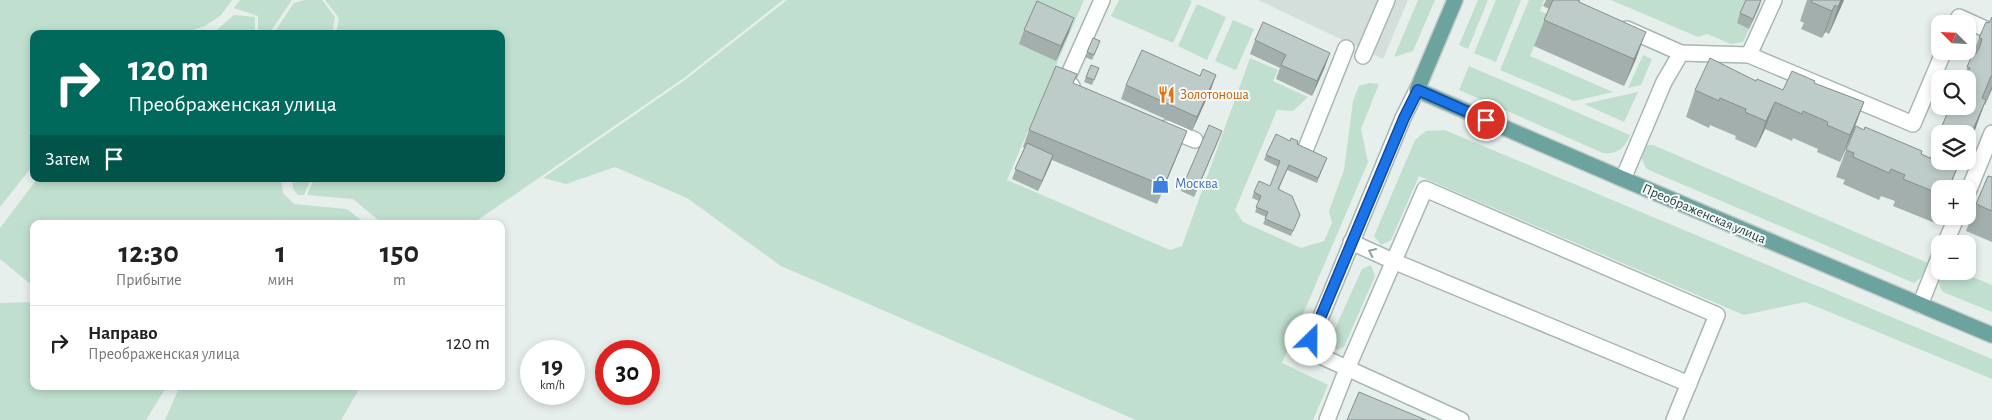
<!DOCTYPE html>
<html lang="ru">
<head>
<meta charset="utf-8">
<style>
	:root { --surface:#fff; --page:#f6f6f6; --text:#222; --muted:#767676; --line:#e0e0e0 }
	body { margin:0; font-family:"Alegreya Sans",sans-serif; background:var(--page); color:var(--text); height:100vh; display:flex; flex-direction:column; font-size:19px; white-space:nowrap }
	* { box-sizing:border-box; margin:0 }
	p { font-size:16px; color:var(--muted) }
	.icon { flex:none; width:28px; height:28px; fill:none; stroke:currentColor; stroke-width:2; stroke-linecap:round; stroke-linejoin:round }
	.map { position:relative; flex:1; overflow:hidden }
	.side { position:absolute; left:30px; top:220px; width:475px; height:170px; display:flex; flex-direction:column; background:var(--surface); border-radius:10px; box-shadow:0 2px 8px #0003 }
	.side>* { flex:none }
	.banner { position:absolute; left:30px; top:30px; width:475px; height:152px; border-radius:10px; box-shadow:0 2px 8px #0003; background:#00695c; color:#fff; overflow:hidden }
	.needle { width:32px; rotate:294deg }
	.controls { position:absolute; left:1931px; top:15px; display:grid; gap:10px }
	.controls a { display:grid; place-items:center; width:45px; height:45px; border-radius:10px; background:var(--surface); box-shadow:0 2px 8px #0003; font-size:25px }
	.speed { position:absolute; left:520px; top:340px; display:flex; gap:10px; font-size:25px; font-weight:700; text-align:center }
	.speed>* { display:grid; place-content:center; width:65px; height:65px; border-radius:50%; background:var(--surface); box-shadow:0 2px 8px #0003; line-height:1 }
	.speed small { font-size:12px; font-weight:400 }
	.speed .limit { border:8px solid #d22; background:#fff; color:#111 }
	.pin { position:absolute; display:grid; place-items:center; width:42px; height:42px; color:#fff; margin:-21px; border:2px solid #fff; border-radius:50%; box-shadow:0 1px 5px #0007 }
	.me { position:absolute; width:55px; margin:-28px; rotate:23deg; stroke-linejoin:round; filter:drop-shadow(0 0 4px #0008) }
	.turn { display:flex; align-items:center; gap:18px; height:105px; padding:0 15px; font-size:22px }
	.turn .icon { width:65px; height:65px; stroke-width:2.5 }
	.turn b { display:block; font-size:35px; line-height:42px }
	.then { display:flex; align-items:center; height:48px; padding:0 15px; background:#0003; gap:10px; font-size:19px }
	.eta { display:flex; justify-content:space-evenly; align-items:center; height:85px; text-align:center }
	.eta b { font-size:30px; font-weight:700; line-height:35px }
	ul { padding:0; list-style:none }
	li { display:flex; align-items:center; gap:15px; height:75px; padding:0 15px; border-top:1px solid var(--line) }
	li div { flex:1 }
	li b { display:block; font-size:19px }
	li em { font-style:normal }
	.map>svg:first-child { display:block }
	.built { fill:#d4dfdc }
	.green { fill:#c0dfce }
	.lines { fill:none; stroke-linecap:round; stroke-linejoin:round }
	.minor-casing { stroke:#a8b7b4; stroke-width:18 }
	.major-casing { stroke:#c2cac9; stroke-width:18 }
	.minor { stroke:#fff; stroke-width:15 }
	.major { stroke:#6ca39e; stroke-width:15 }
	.wall { fill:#a3afad }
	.shaded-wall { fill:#858f8d }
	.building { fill:#beccc9; stroke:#858f8d }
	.oneway { stroke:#92a09e }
	.route-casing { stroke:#114b97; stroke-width:12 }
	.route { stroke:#1a73e8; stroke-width:9 }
	.labels { text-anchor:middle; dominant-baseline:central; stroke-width:4; stroke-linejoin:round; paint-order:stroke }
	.food-label { font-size:14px; fill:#c56008; stroke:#f7fbfa; text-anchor:start }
	.shop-label { font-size:14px; fill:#366cbe; stroke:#f7fbfa; text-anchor:start }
	.street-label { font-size:14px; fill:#25413e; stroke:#f7fbfa }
</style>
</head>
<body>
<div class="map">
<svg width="1992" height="420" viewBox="0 0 1992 420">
	<rect width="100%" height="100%" fill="#e6efec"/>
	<path class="built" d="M 1258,0 L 1408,0 L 1383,59 Z"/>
	<g class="green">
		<path d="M 0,0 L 232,0 L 221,15 L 205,26 L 180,34 L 34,34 L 34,164 L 0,207 Z"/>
		<path d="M 240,0 L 292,0 L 269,34 L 258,34 L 258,16 L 234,8 Z"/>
		<path d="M 305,0 L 322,0 L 335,17 L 332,34 L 273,34 L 294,3 Z"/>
		<path d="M 325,0 L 783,0 L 684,78 L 472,224 L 383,224 L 353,199 L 307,195 L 314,179 L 501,179 L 501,34 L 336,34 L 339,18 Z"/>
		<path d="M 787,0 L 1084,0 L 1007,180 L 1170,250 L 1182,246 L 1250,58 L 1278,70 L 1273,81 L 1308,97 L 1293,111 L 1277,110 L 1235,210 L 1243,222 L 1301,248 L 1324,241 L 1332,223 L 1329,211 L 1344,170 L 1353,101 L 1359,86 L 1369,83 L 1379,84 L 1361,129 L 1368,162 L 1282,363 L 1328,385 L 1313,420 L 1136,420 L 781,266 L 687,198 L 615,167 L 566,184 L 543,178 L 685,80 Z"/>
		<path d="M 1119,0 L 1189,0 L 1192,1 L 1173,43 L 1111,16 Z"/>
		<path d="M 1418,0 L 1435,0 L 1413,51 L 1394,57 Z"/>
		<path d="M 1478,0 L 1488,0 L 1468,49 L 1459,45 Z"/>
		<path d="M 1496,0 L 1521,0 L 1496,62 L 1474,53 Z"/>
		<path d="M 1529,0 L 1544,0 L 1540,11 L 1548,14 L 1530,56 L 1613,92 L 1574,101 L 1500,70 Z"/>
		<path d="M 1611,0 L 1747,0 L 1749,29 L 1743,42 L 1731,44 L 1707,34 L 1698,37 Z"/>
		<path d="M 1197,4 L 1226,17 L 1207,60 L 1178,46 Z"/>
		<path d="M 234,15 L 255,17 L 255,34 L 212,34 Z"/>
		<path d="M 1233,20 L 1254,29 L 1236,70 L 1215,61 Z"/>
		<path d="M 1643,55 L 1652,59 L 1641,85 L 1628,88 Z"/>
		<path d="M 1469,66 L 1630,135 C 1625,148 1617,155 1603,153 L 1459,90 Z"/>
		<path d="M 1638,92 L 1624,122 L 1584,104 Z"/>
		<path d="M 1445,130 L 1992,359 L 1992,379 L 1805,302 L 1744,315 L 1419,176 L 1391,240 L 1381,245 L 1374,236 L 1415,140 L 1426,131 Z"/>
		<path d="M 1648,145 L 1653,145 L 1930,264 L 1926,274 L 1914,283 L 1651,171 L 1646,168 L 1641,157 L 1645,146 Z"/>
		<path d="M 37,179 L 281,179 L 283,193 L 294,204 L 347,209 L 366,224 L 34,224 L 34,287 L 0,259 L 0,228 Z"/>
		<path d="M 292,179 L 311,179 L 304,195 L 298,195 L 293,189 Z"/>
		<path d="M 1371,265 L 1375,276 L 1344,347 L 1336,350 L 1329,342 L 1362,269 Z"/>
		<path d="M 1941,271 L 1958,271 L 1992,285 L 1992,312 L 1943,292 C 1938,286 1938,279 1941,271 Z"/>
		<path d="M 34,302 L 34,386 L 167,386 L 146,420 L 0,420 L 0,303 Z"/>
		<path d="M 180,386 L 361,386 L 341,420 L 165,420 Z"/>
	</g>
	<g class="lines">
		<defs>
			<g id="minor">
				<path d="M 1956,24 L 1959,17 L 1992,32"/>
				<path d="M 1627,29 L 1681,53 L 1749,55 L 1774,0"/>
				<path d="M 1749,55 L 1913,124 L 1944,51"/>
				<path d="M 1363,56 L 1387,0"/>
				<path d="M 1072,86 L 1065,83 L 1102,0"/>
				<path d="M 1417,90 L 1403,118 L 1311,341 L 1316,354 L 1461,420"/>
				<path d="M 1166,128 L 1195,140"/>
				<path d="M 1306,148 L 1346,48"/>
				<path d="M 1623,179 L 1664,82 L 1681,53"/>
				<path d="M 1968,192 L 1992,133"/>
				<path d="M 1351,242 L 1393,261 L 1689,384"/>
				<path d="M 1945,244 L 1957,216"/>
				<path d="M 1920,305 L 1940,255"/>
				<path d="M 1327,420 L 1347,369 L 1425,189 L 1717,315 L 1674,420"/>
			</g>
			<path id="major" d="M 1455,0 L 1417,90 L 1623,179 L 1992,335"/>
		</defs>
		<use href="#minor" class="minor-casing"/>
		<use href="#major" class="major-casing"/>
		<use href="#minor" class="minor"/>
		<use href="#major" class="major"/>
	</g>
	<g class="wall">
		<path d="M 1546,0 L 1580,0 L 1579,2 L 1636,59 L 1624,86 L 1534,46 L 1549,9 L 1543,6 Z"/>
		<path d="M 1807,0 L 1844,0 L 1829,34 L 1825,32 L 1822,38 L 1801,29 L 1804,23 L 1800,21 Z"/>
		<path d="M 1760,5 L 1749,29 L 1737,23 L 1740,13 Z"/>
		<path d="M 1992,17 L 1992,89 L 1985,105 L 1984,104 L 1976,127 L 1968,147 L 1968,134 L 1940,161 L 1960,161 L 1953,180 L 1940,189 L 1940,211 L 1935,223 L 1893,206 L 1895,201 L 1881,196 L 1879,200 L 1843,184 L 1845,180 L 1836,177 L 1846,150 L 1921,154 L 1930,158 L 1937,138 L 1951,106 L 1968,106 L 1968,79 L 1963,79 L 1979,38 L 1989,23 Z"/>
		<path d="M 1024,30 L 1069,32 L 1056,61 L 1019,44 Z"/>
		<path d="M 1093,38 L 1100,41 L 1092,60 L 1085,57 Z"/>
		<path d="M 1255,40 L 1325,67 L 1312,96 L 1276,79 L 1280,68 L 1250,54 Z"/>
		<path d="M 1091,65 L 1099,68 L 1092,85 L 1084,82 Z"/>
		<path d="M 1216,75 L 1211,89 L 1192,131 L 1121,99 L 1126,85 L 1200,76 Z"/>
		<path d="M 1756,81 L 1783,90 L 1814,83 L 1864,102 L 1854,129 L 1840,162 L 1817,152 L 1818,149 L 1793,138 L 1792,141 L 1765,129 L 1756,148 L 1735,139 L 1736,136 L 1710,125 L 1709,128 L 1686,117 L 1695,90 Z"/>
		<path d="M 1073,84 L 1180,149 L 1157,204 L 1052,160 L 1038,191 L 1012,179 L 1024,148 L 1023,147 L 1029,130 Z"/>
		<path d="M 1218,141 L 1194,197 L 1181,191 L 1185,181 Z"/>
		<path d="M 1297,144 L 1325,163 L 1317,183 L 1287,170 L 1279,189 L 1300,215 L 1291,236 L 1263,224 L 1266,217 L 1255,212 L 1259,201 L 1252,198 L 1254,192 L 1270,186 L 1278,167 L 1264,160 L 1266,155 Z"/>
		<path d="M 1992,177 L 1992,242 L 1966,231 L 1976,204 Z"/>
	</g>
	<g class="shaded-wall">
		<path d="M 1762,0 L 1760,5 L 1749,29 L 1753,19 Z"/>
		<path d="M 1841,0 L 1844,0 L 1829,34 L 1838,7 Z"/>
		<path d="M 1835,5 L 1825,32 L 1822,38 L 1832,11 Z"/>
		<path d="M 1074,18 L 1069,32 L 1056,61 L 1061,46 Z"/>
		<path d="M 1646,32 L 1636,59 L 1624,86 L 1634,59 Z"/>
		<path d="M 1330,53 L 1325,67 L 1312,96 L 1317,81 Z"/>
		<path d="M 1216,75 L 1211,89 L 1192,131 L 1197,117 Z"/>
		<path d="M 1992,86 L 1992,89 L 1985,105 Z"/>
		<path d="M 1986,100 L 1976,127 L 1968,147 L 1968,144 L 1971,134 Z"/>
		<path d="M 1775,102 L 1765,129 L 1756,148 L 1766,121 Z"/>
		<path d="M 1864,102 L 1854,129 L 1840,162 L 1850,135 Z"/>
		<path d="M 1187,131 L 1180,149 L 1157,204 L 1164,186 Z"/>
		<path d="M 1222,131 L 1218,141 L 1194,197 L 1198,187 Z"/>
		<path d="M 1053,155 L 1050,165 L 1038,191 L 1042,181 Z"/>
	</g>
	<g class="building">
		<path d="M 1553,0 L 1579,0 L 1579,2 L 1646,32 L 1634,59 L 1544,20 Z"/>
		<path d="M 1746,0 L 1761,0 L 1753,19 L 1740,13 Z"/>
		<path d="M 1812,0 L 1841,0 L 1838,7 L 1835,5 L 1832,11 L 1811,2 Z"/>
		<path d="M 1037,1 L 1074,18 L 1061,46 L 1024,30 Z"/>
		<path d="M 1992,17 L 1992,76 L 1991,76 L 1982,98 L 1986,100 L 1971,134 L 1968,133 L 1968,135 L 1968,134 L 1940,134 L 1940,161 L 1960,161 L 1948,189 L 1940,189 L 1940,194 L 1903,179 L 1905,175 L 1891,169 L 1889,173 L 1853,157 L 1854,153 L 1846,150 L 1856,126 L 1864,130 L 1865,127 L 1922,151 L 1921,154 L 1932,159 L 1940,140 L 1937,138 L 1949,109 L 1952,110 L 1954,106 L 1968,106 L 1968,79 L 1966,79 L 1970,68 L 1967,67 L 1973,53 L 1976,54 L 1980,46 L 1982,39 L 1979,38 L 1986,22 L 1989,23 Z"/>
		<path d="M 1263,22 L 1330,53 L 1317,81 L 1281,65 L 1286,55 L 1255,40 Z"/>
		<path d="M 1093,38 L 1100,41 L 1094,55 L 1087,52 Z"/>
		<path d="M 1142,50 L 1200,76 L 1203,69 L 1216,75 L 1197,117 L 1126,85 Z"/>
		<path d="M 1710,58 L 1756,81 L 1757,79 L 1783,90 L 1792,71 L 1815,81 L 1814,83 L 1864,102 L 1850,135 L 1827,125 L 1828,122 L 1803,111 L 1802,114 L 1775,102 L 1766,121 L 1745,112 L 1746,109 L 1720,98 L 1719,101 L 1695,90 Z"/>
		<path d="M 1091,65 L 1099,68 L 1094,80 L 1086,77 Z"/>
		<path d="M 1056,66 L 1077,74 L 1073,83 L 1187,131 L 1164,186 L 1029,130 Z"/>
		<path d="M 1209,125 L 1222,131 L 1198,187 L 1185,181 Z"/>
		<path d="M 1276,134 L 1290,141 L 1291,138 L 1298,141 L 1297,144 L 1327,158 L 1318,178 L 1289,165 L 1278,189 L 1292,196 L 1300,215 L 1293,231 L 1265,219 L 1268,212 L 1256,207 L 1261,196 L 1254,192 L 1259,181 L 1270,186 L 1280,161 L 1266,155 Z"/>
		<path d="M 1027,143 L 1053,155 L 1042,181 L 1015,169 Z"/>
		<path d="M 1988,176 L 1992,177 L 1992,211 L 1976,204 Z"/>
		<path d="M 1359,392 L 1426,420 L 1347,420 Z"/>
	</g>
	<defs><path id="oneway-chevron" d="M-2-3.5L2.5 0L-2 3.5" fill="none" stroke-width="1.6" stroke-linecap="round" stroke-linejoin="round" transform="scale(1.25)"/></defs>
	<use class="oneway" href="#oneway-chevron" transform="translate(1372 252) rotate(-155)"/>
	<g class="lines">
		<defs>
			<path id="route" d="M 1311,340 L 1404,118 L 1418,90 L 1486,120"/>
		</defs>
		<use href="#route" class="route-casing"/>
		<use href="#route" class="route"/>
	</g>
	<defs>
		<symbol id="restaurant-bare" viewBox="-9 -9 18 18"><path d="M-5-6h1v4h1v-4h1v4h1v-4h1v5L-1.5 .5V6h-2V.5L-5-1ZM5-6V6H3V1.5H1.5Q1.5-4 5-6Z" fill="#e8710a" stroke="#f7fbfa" stroke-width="2.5" paint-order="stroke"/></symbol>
		<symbol id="shop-bare" viewBox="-9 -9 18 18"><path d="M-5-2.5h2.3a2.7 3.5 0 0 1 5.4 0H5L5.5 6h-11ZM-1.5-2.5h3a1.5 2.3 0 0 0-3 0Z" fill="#3f7fe0" stroke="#f7fbfa" stroke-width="2.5" paint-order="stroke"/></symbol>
	</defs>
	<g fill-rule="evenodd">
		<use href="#restaurant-bare" x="1154" y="82" width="25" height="25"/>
		<use href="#shop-bare" x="1148" y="172" width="25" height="25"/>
	</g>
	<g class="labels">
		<g class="food-label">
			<text x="1180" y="95">Золотоноша</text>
		</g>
		<g class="shop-label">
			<text x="1175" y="184">Москва</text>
		</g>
		<g class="street-label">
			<text transform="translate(1704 214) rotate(23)">Преображенская улица</text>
		</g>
	</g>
</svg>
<div class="controls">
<a><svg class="needle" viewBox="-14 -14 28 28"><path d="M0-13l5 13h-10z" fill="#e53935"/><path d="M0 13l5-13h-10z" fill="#767676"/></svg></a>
<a><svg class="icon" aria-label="search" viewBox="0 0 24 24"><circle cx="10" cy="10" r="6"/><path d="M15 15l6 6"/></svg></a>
<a><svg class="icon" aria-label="layers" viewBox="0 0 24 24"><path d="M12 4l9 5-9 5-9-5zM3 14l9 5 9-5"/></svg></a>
<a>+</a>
<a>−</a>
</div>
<div class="speed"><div>19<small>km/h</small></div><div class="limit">30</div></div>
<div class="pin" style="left:1486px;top:120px;background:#d93025"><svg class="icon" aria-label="arrive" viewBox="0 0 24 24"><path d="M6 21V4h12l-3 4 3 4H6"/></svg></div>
<svg class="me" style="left:1311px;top:340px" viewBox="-20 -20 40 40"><circle r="19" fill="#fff"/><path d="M0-13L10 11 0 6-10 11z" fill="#1a73e8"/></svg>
<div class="banner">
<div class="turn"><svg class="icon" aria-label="right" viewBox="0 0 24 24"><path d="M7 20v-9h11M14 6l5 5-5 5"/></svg><div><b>120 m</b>Преображенская улица</div></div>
<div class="then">Затем<svg class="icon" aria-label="arrive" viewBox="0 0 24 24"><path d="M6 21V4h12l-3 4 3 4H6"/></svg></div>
</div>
<section class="side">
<div class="eta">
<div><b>12:30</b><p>Прибытие</p></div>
<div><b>1</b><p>мин</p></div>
<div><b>150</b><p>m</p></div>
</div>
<ul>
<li><svg class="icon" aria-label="right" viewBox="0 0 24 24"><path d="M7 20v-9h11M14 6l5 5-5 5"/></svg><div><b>Направо</b><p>Преображенская улица</p></div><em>120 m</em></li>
</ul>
</section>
</div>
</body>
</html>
